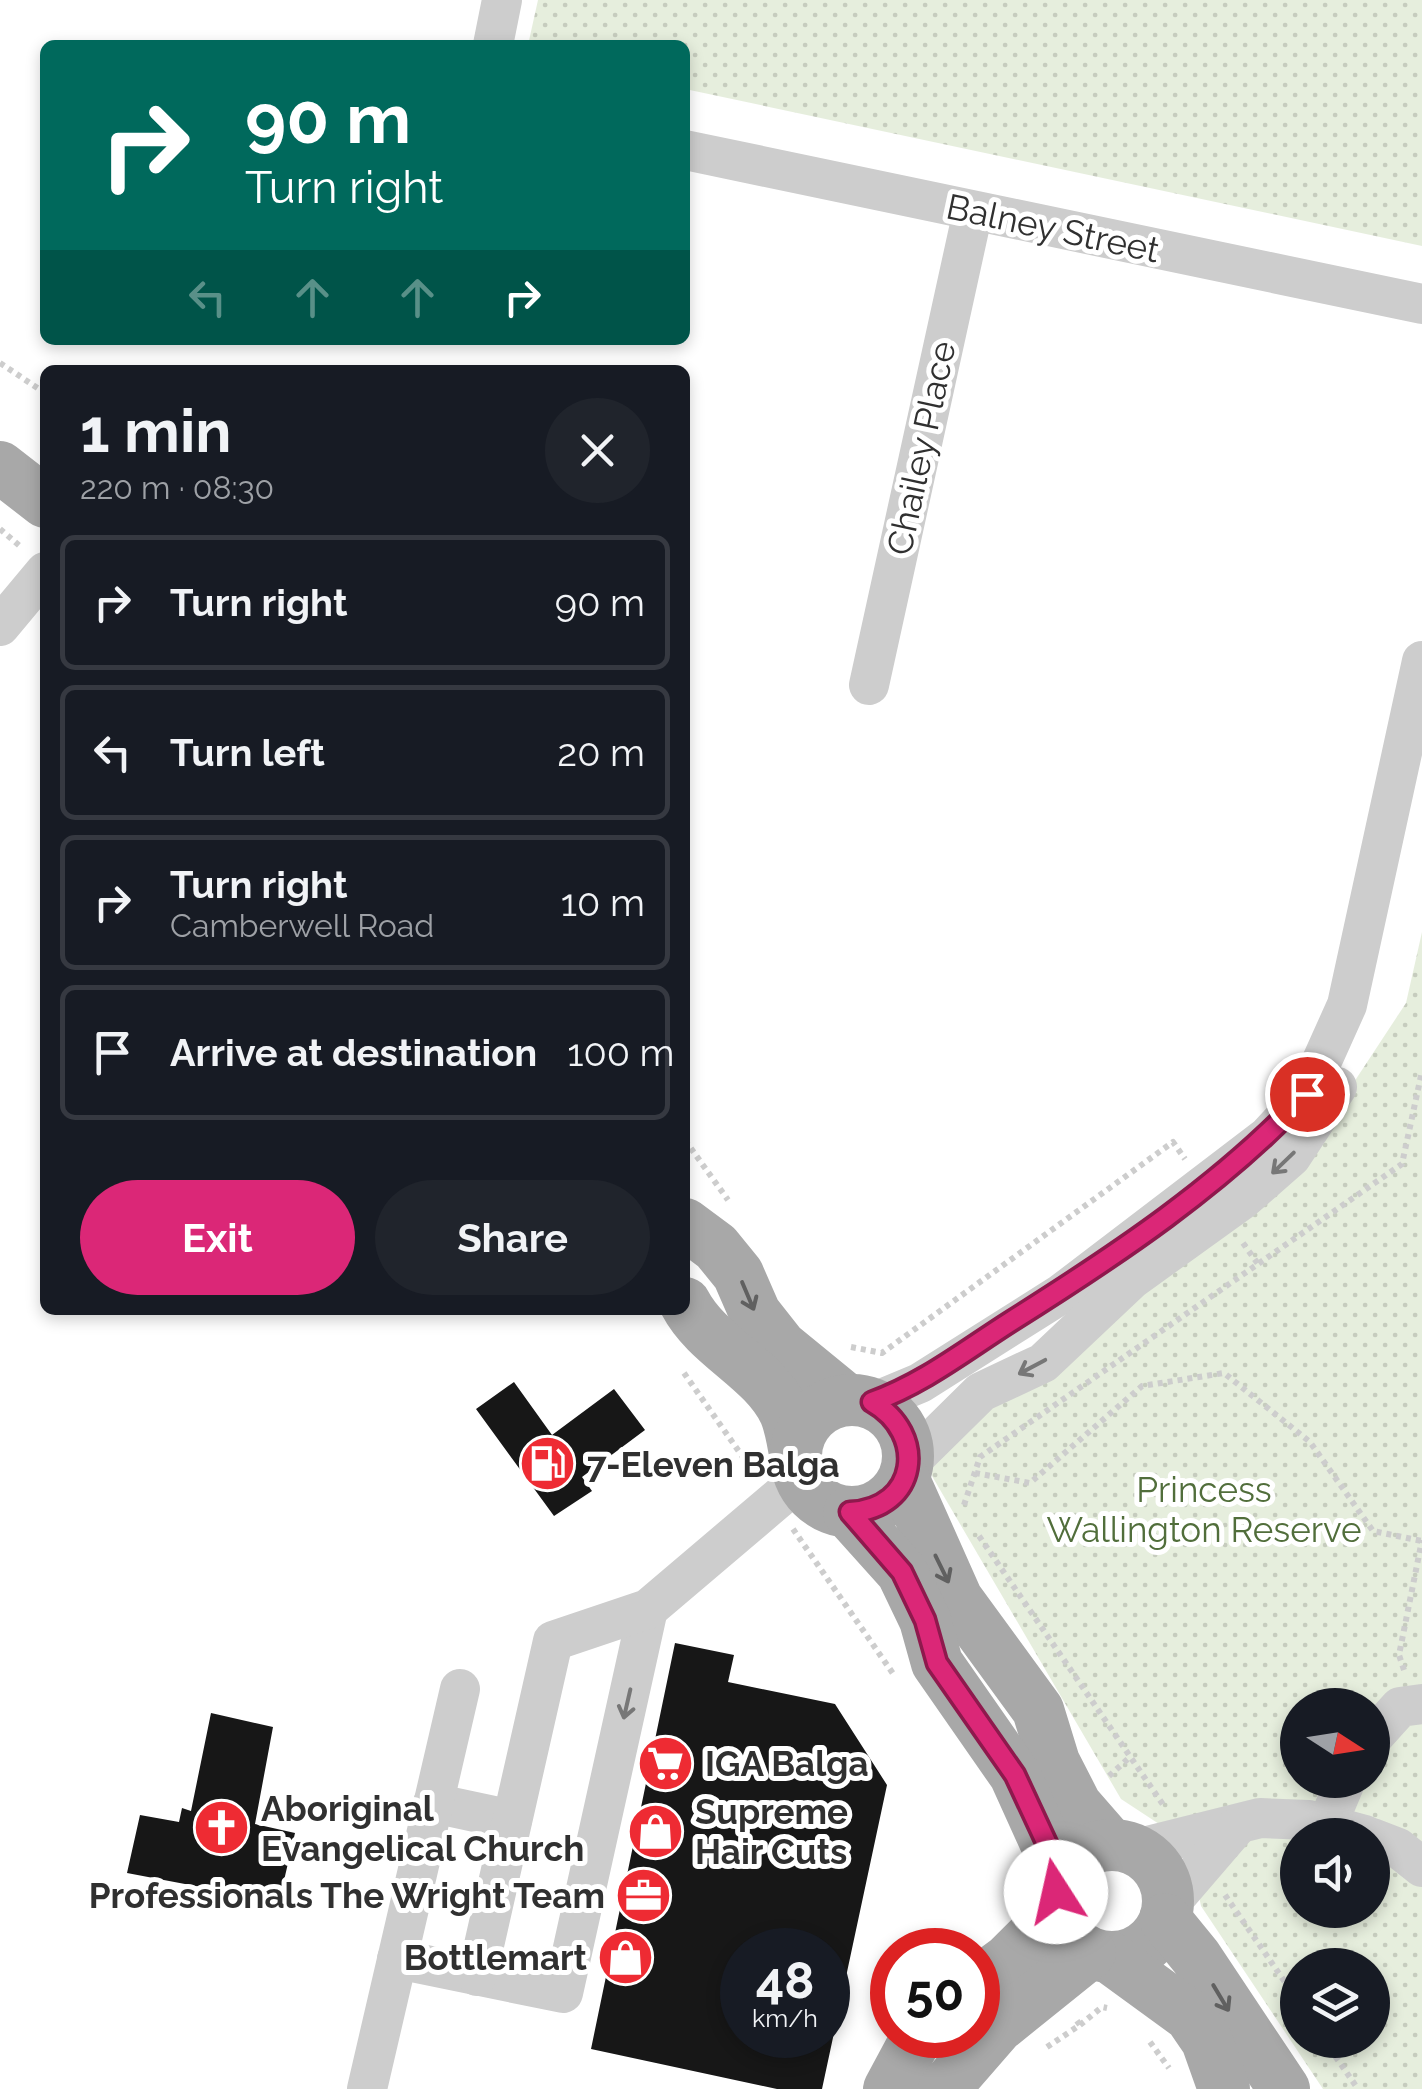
<!DOCTYPE html>
<html lang="en">
<head>
<meta charset="utf-8">
<style>
	:root { --surface:#171b24; --page:#20242c; --text:#f1f3f6; --muted:#9ea1a6; --line:#363941; --accent:#db2777 }
	body { margin:0; font-family:Raleway,sans-serif; background:var(--page); color:var(--text); height:100vh; display:flex; flex-direction:column; font-size:38px; white-space:nowrap }
	* { box-sizing:border-box; margin:0 }
	p { font-size:32px; color:var(--muted) }
	.icon { flex:none; width:55px; height:55px; fill:none; stroke:currentColor; stroke-width:2; stroke-linecap:round; stroke-linejoin:round }
	.map { position:relative; flex:1; overflow:hidden }
	.side { position:absolute; left:40px; top:365px; width:650px; height:950px; display:flex; flex-direction:column; background:var(--surface); border-radius:15px; box-shadow:0 5px 15px #0003 }
	.side>* { flex:none }
	.guide { position:absolute; left:40px; top:40px; width:650px; height:305px; border-radius:15px; box-shadow:0 5px 15px #0003; background:#00695c; color:#fff; overflow:hidden }
	.needle { width:65px; rotate:102deg }
	.buttons { position:absolute; left:1280px; top:1688px; display:grid; gap:20px }
	.buttons a { display:grid; place-items:center; width:110px; height:110px; border-radius:50%; background:var(--surface); box-shadow:0 5px 15px #0003; font-size:50px }
	.speed { position:absolute; left:720px; top:1928px; display:flex; gap:20px; font-size:50px; font-weight:700; text-align:center }
	.speed>* { display:grid; place-content:center; width:130px; height:130px; border-radius:50%; background:var(--surface); box-shadow:0 5px 15px #0003; line-height:1 }
	.speed small { font-size:25px; font-weight:400 }
	.speed .limit { border:15px solid #d22; background:#fff; color:#111 }
	.pin { position:absolute; display:grid; place-items:center; width:85px; height:85px; color:#fff; margin:-42px; border:5px solid #fff; border-radius:50%; box-shadow:0 2px 10px #0007 }
	.me { position:absolute; width:110px; margin:-55px; rotate:350deg; stroke-linejoin:round; filter:drop-shadow(0 0 8px #0008) }
	.turn { display:flex; align-items:center; gap:35px; height:210px; padding:0 40px; font-size:45px }
	.turn .icon { width:130px; height:130px; stroke-width:2.5 }
	.turn b { display:block; font-size:70px; line-height:85px }
	.lanes { display:flex; align-items:center; height:95px; padding:0 40px; background:#0003; justify-content:center; gap:50px; direction:ltr }
	.lanes .off { opacity:.35 }
	.round { display:grid; place-items:center; flex:none; width:105px; height:105px; border-radius:52px; background:var(--page) }
	.summary { display:flex; align-items:center; justify-content:space-between; height:170px; padding:0 40px }
	h1 { font-size:60px; font-weight:700; line-height:75px }
	.button { display:flex; gap:20px; margin-top:auto; padding:20px 40px }
	.button a { flex:1; height:115px; border-radius:60px; background:var(--accent); color:#fff; font-size:40px; font-weight:700; line-height:115px; text-align:center }
	.button a+a { background:var(--page); color:var(--text) }
	ul { padding:0; list-style:none }
	li { display:flex; align-items:center; gap:30px; height:135px; margin:0 20px 15px; padding:0 20px; border:5px solid var(--line); border-radius:15px }
	li div { flex:1 }
	li b { display:block; font-size:38px }
	li em { font-style:normal }
	.map>svg:first-child { display:block }
	.green { fill:url(#green-dots); fill-rule:evenodd }
	.building { fill:#171717; fill-rule:evenodd }
	.lines { fill:none; stroke-linecap:round; stroke-linejoin:round }
	.path { stroke:#cdcdcd; stroke-width:6; stroke-dasharray:5 5; stroke-linecap:butt }
	.minor { stroke:#cdcdcd; stroke-width:40 }
	.major { stroke:#a8a8a8; stroke-width:52 }
	.oneway { stroke:#777 }
	.oneway2 { stroke:#606060 }
	.route-casing { stroke:#8e194d; stroke-width:25 }
	.route { stroke:#db2777; stroke-width:18 }
	.labels { text-anchor:middle; dominant-baseline:central; stroke-width:10; stroke-linejoin:round; paint-order:stroke }
	.street-label { font-size:35px; fill:#303030; stroke:#fff }
	.poi-label { font-size:35px; font-weight:bold; fill:#303030; stroke:#fff; text-anchor:start }
	.park-label { font-size:35px; fill:#516e3b; stroke:#fff }
</style>
</head>
<body>
<div class="map">
<svg width="1422" height="2089" viewBox="0 0 1422 2089">
	<defs>
		<pattern id="green-dots" width="8" height="8" patternUnits="userSpaceOnUse" patternTransform="scale(2.5)"><rect width="8" height="8" fill="#e6eedd"/><path d="M2 2h.1M6 6h.1" fill="none" stroke="#c6ccbe" stroke-width="1.8" stroke-linecap="round"/></pattern>
	</defs>
	<rect width="100%" height="100%" fill="#fff"/>
	<g class="green">
		<path d="M 538,0 L 1422,0 L 1422,246 L 685,89 L 685,45 L 528,45 Z"/>
		<path d="M 1422,932 L 1422,2089 L 1323,2089 L 1201,1906 L 1188,1843 L 1121,1799 L 915,1447 L 1285,1187 L 1406,1003 ZM 1298,1705 L 1372,1705 L 1372,1780 L 1298,1780 ZM 1298,1835 L 1372,1835 L 1372,1910 L 1298,1910 ZM 1298,1965 L 1372,1965 L 1372,2040 L 1298,2040 Z"/>
	</g>
	<g class="building">
		<path d="M 514,1382 L 552,1435 L 614,1389 L 645,1430 L 582,1477 L 592,1491 L 554,1516 L 476,1409 Z"/>
		<path d="M 675,1643 L 734,1655 L 728,1682 L 835,1704 L 887,1785 L 822,2089 L 777,2089 L 591,2049 ZM 742,1950 L 828,1950 L 828,2035 L 742,2035 Z"/>
		<path d="M 211,1713 L 273,1727 L 255,1824 L 295,1833 L 279,1902 L 127,1873 L 140,1815 L 179,1822 L 182,1808 L 191,1811 Z"/>
	</g>
	<g class="lines">
		<g class="path">
			<path d="M 0,363 L 45,393"/>
			<path d="M 0,529 L 22,548"/>
			<path d="M 685,1140 L 728,1200"/>
			<path d="M 1243,1243 L 1258,1264"/>
			<path d="M 851,1347 L 882,1353 L 1173,1142 L 1185,1159"/>
			<path d="M 684,1373 L 754,1473"/>
			<path d="M 975,1473 L 1030,1483 L 1142,1386 L 1224,1373 L 1310,1442 L 1373,1531 L 1422,1541"/>
			<path d="M 964,1505 L 980,1457 L 1402,1164 L 1422,1071"/>
			<path d="M 793,1529 L 894,1675"/>
			<path d="M 979,1536 L 1164,1806"/>
			<path d="M 1404,1670 L 1399,1655 L 1422,1540"/>
			<path d="M 1109,1776 L 1130,1757"/>
			<path d="M 1225,1895 L 1298,2001"/>
			<path d="M 1080,2025 L 1102,2007 L 1107,2008"/>
			<path d="M 1324,2040 L 1358,2089"/>
			<path d="M 1150,2042 L 1169,2068"/>
			<path d="M 1047,2047 L 1080,2025 L 1075,2018"/>
		</g>
		<g class="minor">
			<path d="M 493,45 L 502,0"/>
			<path d="M 685,150 L 1422,304"/>
			<path d="M 0,626 L 45,572"/>
			<path d="M 869,685 L 973,211"/>
			<path d="M 872,1403 L 920,1383 L 1061,1294 L 1267,1137 L 1307,1094 L 1347,1005 L 1422,661"/>
			<path d="M 908,1464 L 981,1392 L 1043,1363 L 1132,1279 L 1243,1199 L 1291,1157 L 1337,1087"/>
			<path d="M 1372,1738 L 1400,1707 L 1422,1704"/>
			<path d="M 433,1803 L 512,1820"/>
			<path d="M 1327,1825 L 1346,1780"/>
			<path d="M 1372,1838 L 1398,1848 L 1422,1867"/>
			<path d="M 1136,1849 L 1260,1818 L 1309,1820 L 1365,1835"/>
			<path d="M 1168,1906 L 1235,1828"/>
			<path d="M 397,1959 L 563,1993 L 648,1609"/>
			<path d="M 477,1976 L 553,1641 L 648,1609 L 801,1479"/>
			<path d="M 367,2089 L 460,1689"/>
		</g>
		<g class="major">
			<path d="M 0,467 L 45,502"/>
			<path d="M 685,1224 L 716,1247 L 738,1274 L 755,1313 L 781,1346 L 847,1400"/>
			<path d="M 685,1303 C 708,1347 764,1368 785,1413 C 791,1427 793,1444 796,1459"/>
			<circle cx="852" cy="1456" r="56"/>
			<path d="M 904,1480 L 957,1599 L 1038,1710 L 1054,1762 L 1076,1805 L 1110,1844"/>
			<path d="M 849,1513 L 902,1572 L 925,1620 L 937,1663 L 1015,1775 L 1053,1859 L 1056,1892"/>
			<circle cx="1112" cy="1901" r="56"/>
			<path d="M 1165,1919 L 1196,1957 L 1284,2089"/>
			<path d="M 1109,1957 L 1190,2016 L 1207,2041 L 1224,2089"/>
			<path d="M 978,1982 L 1008,1960 L 1057,1911"/>
			<path d="M 889,2089 L 918,2035"/>
			<path d="M 944,2089 L 998,2027 L 1090,1953"/>
		</g>
	</g>
	<defs><path id="oneway-shaft" d="M-6 0H5M1.5-3L5.5 0L1.5 3" fill="none" stroke-width="1.6" stroke-linecap="round" stroke-linejoin="round" transform="scale(2.5)"/></defs>
	<g class="oneway">
		<use href="#oneway-shaft" transform="translate(1283 1163) rotate(136)"/>
		<use href="#oneway-shaft" transform="translate(1032 1367) rotate(152)"/>
		<use href="#oneway-shaft" transform="translate(627 1704) rotate(103)"/>
	</g>
	<g class="oneway2">
		<use href="#oneway-shaft" transform="translate(748 1296) rotate(67)"/>
		<use href="#oneway-shaft" transform="translate(942 1569) rotate(64)"/>
		<use href="#oneway-shaft" transform="translate(1221 1998) rotate(59)"/>
	</g>
	<g class="lines">
		<defs>
			<path id="route" d="M 1056,1892 L 1054,1859 L 1015,1775 L 937,1663 L 925,1620 L 902,1572 L 850,1512 C 918,1509 928,1434 872,1402 C 924,1383 963,1352 1010,1322 C 1115,1256 1222,1185 1307,1094"/>
		</defs>
		<use href="#route" class="route-casing"/>
		<use href="#route" class="route"/>
	</g>
	<defs>
		<symbol id="fuel-disc" viewBox="-11 -11 22 22"><circle r="9.5" fill="#ee2b33" stroke="#fff"/><path d="M-5.5-6h7V0h2V4h1.3V-2.5L3-4.5l.8-.8L6-3V5H2.5V1h-1V6h-7ZM-4.2-4.7v3.2H.2V-4.7Z" fill="#fff"/></symbol>
		<symbol id="supermarket-disc" viewBox="-11 -11 22 22"><circle r="9.5" fill="#ee2b33" stroke="#fff"/><path d="M-6-5.5h2.5l.6 2H6L4.5 2H-2.5L-4.4-4H-6ZM-1.5 3.2a1.3 1.3 0 1 0 .1 0ZM3 3.2a1.3 1.3 0 1 0 .1 0Z" fill="#fff"/></symbol>
		<symbol id="church-disc" viewBox="-11 -11 22 22"><circle r="9.5" fill="#ee2b33" stroke="#fff"/><path d="M-1.2-6h2.4v3.5h3.3v2.4h-3.3V6h-2.4V-.1h-3.3v-2.4h3.3Z" fill="#fff"/></symbol>
		<symbol id="shop-disc" viewBox="-11 -11 22 22"><circle r="9.5" fill="#ee2b33" stroke="#fff"/><path d="M-5-2.5h2.3a2.7 3.5 0 0 1 5.4 0H5L5.5 6h-11ZM-1.5-2.5h3a1.5 2.3 0 0 0-3 0Z" fill="#fff"/></symbol>
		<symbol id="office-disc" viewBox="-11 -11 22 22"><circle r="9.5" fill="#ee2b33" stroke="#fff"/><path d="M-6-3h4V-5.5h4V-3h4V5H-6ZM-1-4.5V-3h2v-1.5ZM-6 0V1H6V0Z" fill="#fff"/></symbol>
	</defs>
	<g fill-rule="evenodd">
		<use href="#fuel-disc" x="516" y="1432" width="63" height="63"/>
		<use href="#supermarket-disc" x="634" y="1732" width="63" height="63"/>
		<use href="#church-disc" x="190" y="1796" width="63" height="63"/>
		<use href="#shop-disc" x="624" y="1800" width="63" height="63"/>
		<use href="#office-disc" x="612" y="1864" width="63" height="63"/>
		<use href="#shop-disc" x="594" y="1926" width="63" height="63"/>
	</g>
	<g class="labels">
		<g class="street-label">
			<text transform="translate(1053 228) rotate(12)">Balney Street</text>
			<text transform="translate(921 448) rotate(-78)">Chailey Place</text>
		</g>
		<g class="poi-label">
			<text x="587" y="1464">7-Eleven Balga</text>
			<text x="705" y="1763">IGA Balga</text>
			<text x="261" y="1808">Aboriginal<tspan x="261" dy="40">Evangelical Church</tspan></text>
			<text x="695" y="1811">Supreme<tspan x="695" dy="40">Hair Cuts</tspan></text>
			<text x="605" y="1895" text-anchor="end">Professionals The Wright Team</text>
			<text x="587" y="1957" text-anchor="end">Bottlemart</text>
		</g>
		<g class="park-label">
			<text x="1204" y="1489">Princess<tspan x="1204" dy="40">Wallington Reserve</tspan></text>
		</g>
	</g>
</svg>
<div class="buttons">
<a><svg class="needle" viewBox="-14 -14 28 28"><path d="M0-13l5 13h-10z" fill="#e53935"/><path d="M0 13l5-13h-10z" fill="#9ea1a6"/></svg></a>
<a><svg class="icon" aria-label="sound" viewBox="0 0 24 24"><path d="M4 9h4l5-4v14l-5-4H4zM17 9q2 3 0 6"/></svg></a>
<a><svg class="icon" aria-label="layers" viewBox="0 0 24 24"><path d="M12 4l9 5-9 5-9-5zM3 14l9 5 9-5"/></svg></a>
</div>
<div class="speed"><div>48<small>km/h</small></div><div class="limit">50</div></div>
<div class="pin" style="left:1307px;top:1094px;background:#d93025"><svg class="icon" aria-label="arrive" viewBox="0 0 24 24"><path d="M6 21V4h12l-3 4 3 4H6"/></svg></div>
<svg class="me" style="left:1056px;top:1892px" viewBox="-20 -20 40 40"><circle r="19" fill="#fff"/><path d="M0-13L10 11 0 6-10 11z" fill="#db2777"/></svg>
<div class="guide">
<div class="turn"><svg class="icon" aria-label="right" viewBox="0 0 24 24"><path d="M7 20v-9h11M14 6l5 5-5 5"/></svg><div><b>90 m</b>Turn right</div></div>
<div class="lanes"><svg class="icon off" aria-label="left" viewBox="0 0 24 24"><path d="M17 20v-9H6M10 6l-5 5 5 5"/></svg><svg class="icon off" aria-label="ahead" viewBox="0 0 24 24"><path d="M12 20V5M6 11l6-6 6 6"/></svg><svg class="icon off" aria-label="ahead" viewBox="0 0 24 24"><path d="M12 20V5M6 11l6-6 6 6"/></svg><svg class="icon" aria-label="right" viewBox="0 0 24 24"><path d="M7 20v-9h11M14 6l5 5-5 5"/></svg></div>
</div>
<section class="side">
<div class="summary"><div><h1>1 min</h1><p>220 m · 08:30</p></div><a class="round"><svg class="icon" aria-label="close" viewBox="0 0 24 24"><path d="M6 6l12 12M18 6L6 18"/></svg></a></div>
<ul>
<li><svg class="icon" aria-label="right" viewBox="0 0 24 24"><path d="M7 20v-9h11M14 6l5 5-5 5"/></svg><div><b>Turn right</b></div><em>90 m</em></li>
<li><svg class="icon" aria-label="left" viewBox="0 0 24 24"><path d="M17 20v-9H6M10 6l-5 5 5 5"/></svg><div><b>Turn left</b></div><em>20 m</em></li>
<li><svg class="icon" aria-label="right" viewBox="0 0 24 24"><path d="M7 20v-9h11M14 6l5 5-5 5"/></svg><div><b>Turn right</b><p>Camberwell Road</p></div><em>10 m</em></li>
<li><svg class="icon" aria-label="arrive" viewBox="0 0 24 24"><path d="M6 21V4h12l-3 4 3 4H6"/></svg><div><b>Arrive at destination</b></div><em>100 m</em></li>
</ul>
<div class="button"><a>Exit</a><a>Share</a></div>
</section>
</div>
</body>
</html>
